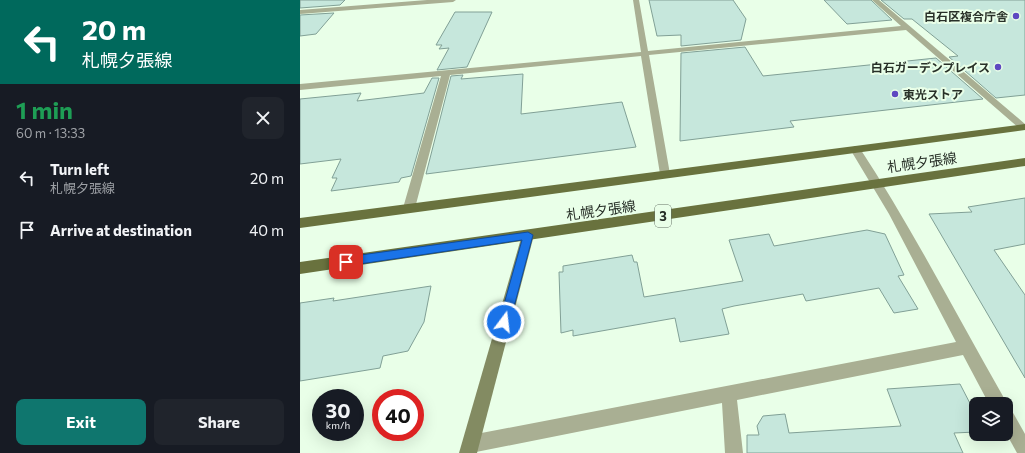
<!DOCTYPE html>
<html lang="en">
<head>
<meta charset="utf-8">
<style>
	:root { --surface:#171b24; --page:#20242c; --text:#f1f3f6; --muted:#9ea1a6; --accent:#0f766e }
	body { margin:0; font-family:Commissioner,"Noto Sans JP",sans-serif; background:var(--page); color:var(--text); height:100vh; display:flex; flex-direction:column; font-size:15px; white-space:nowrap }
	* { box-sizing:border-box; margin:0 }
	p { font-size:13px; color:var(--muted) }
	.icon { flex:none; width:22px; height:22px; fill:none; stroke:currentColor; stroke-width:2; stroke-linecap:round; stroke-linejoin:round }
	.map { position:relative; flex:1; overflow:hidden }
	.side { display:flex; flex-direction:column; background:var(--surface); width:300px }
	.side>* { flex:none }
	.banner { background:#00695c; color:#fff; overflow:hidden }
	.controls { position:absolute; left:669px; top:397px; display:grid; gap:8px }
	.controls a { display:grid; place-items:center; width:44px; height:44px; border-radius:8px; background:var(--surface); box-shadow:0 4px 16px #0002; font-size:20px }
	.speed { position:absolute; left:12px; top:389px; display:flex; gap:8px; font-size:20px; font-weight:700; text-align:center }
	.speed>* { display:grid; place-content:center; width:52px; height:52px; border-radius:50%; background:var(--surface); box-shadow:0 4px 16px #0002; line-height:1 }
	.speed small { font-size:10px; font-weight:400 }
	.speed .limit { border:6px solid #d22; background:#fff; color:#111 }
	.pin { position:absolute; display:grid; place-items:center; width:34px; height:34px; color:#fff; margin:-17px; border-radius:8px; box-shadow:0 2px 6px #0006 }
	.me { position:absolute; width:44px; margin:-22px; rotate:15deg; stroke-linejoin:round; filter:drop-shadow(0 0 3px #0008) }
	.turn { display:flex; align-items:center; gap:14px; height:84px; padding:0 16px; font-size:18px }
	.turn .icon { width:52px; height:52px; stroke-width:2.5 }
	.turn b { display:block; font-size:28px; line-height:34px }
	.round { display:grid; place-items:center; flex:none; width:42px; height:42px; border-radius:8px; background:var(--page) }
	.head { display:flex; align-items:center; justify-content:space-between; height:68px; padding:0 16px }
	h1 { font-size:24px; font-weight:700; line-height:30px; color:#1e9e55 }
	.action { display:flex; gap:8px; margin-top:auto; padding:8px 16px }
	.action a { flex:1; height:46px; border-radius:8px; background:var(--accent); color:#fff; font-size:16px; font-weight:700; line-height:46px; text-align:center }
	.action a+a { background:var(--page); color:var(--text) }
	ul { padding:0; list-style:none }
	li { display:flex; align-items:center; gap:12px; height:52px; padding:0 16px }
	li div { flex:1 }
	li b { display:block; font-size:15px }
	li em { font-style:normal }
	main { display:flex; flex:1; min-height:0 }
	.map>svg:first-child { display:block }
	.building { fill:#c6e7dc; stroke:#81a096 }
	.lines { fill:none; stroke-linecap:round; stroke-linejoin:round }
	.street { fill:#a9af93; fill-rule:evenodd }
	.secondary { fill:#838b62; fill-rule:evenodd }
	.primary { fill:#69723e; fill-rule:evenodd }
	.route { fill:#1a73e8; stroke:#114b97 }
	.poi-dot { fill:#5e48c1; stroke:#e9ffe8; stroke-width:1.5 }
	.labels { text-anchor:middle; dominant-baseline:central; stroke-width:4; stroke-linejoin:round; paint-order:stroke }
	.far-poi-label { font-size:12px; font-weight:bold; fill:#283028; stroke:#e9ffe8; text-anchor:end }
	.shield { fill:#e9ffe8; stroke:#626e62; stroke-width:1 }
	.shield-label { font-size:13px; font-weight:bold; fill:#283028 }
	.street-label { font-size:14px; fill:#283028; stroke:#e9ffe8 }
</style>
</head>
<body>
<main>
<section class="side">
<div class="banner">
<div class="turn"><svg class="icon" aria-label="left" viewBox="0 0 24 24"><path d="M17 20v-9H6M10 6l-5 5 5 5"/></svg><div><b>20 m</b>札幌夕張線</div></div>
</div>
<div class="head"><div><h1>1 min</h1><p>60 m · 13:33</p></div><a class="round"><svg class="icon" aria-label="close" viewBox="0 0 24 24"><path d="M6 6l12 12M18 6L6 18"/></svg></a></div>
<ul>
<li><svg class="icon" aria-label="left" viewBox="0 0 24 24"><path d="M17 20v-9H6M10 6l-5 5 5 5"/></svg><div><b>Turn left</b><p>札幌夕張線</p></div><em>20 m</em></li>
<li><svg class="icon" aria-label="arrive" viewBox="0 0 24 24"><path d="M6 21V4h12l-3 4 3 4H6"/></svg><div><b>Arrive at destination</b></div><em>40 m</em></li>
</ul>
<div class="action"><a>Exit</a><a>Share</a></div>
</section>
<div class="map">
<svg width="725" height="453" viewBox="0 0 725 453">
	<rect width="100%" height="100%" fill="#e9ffe8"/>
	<g class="building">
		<path d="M 0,0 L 45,0 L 40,5 L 0,8 Z"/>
		<path d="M 349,0 L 433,0 L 446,19 L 441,40 L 381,46 L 381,35 L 357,36 Z"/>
		<path d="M 524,0 L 571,0 L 592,20 L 547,24 Z"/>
		<path d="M 581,0 L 725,0 L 725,95 L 696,98 L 649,57 L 658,56 L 612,19 L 604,19 Z"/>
		<path d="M 155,12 L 192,12 L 167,67 L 137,70 L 149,48 L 139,49 L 142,45 L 136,45 Z"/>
		<path d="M 34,13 L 16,34 L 0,36 L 0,15 Z"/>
		<path d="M 445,47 L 463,76 L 636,58 L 683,99 L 490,121 L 494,127 L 380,141 L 381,53 Z"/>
		<path d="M 223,74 L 221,114 L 322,102 L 336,147 L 126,174 L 151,76 L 163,75 L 161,79 Z"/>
		<path d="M 132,78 L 139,78 L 111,176 L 101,178 L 99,182 L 31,191 L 37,178 L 32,178 L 41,159 L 0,164 L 0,99 L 61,93 L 57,101 L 124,93 Z"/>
		<path d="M 725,198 L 725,244 L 694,250 L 725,295 L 725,378 L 629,214 L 672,212 L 668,207 Z"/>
		<path d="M 567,230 L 585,234 L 604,275 L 598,276 L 618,309 L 594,313 L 579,288 L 506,301 L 503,294 L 434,306 L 422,309 L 429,334 L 380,342 L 375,318 L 273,336 L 273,330 L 261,333 L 259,272 L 263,272 L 263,266 L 332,255 L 334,262 L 337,262 L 344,297 L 443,281 L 429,240 L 469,234 L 474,246 Z"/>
		<path d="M 131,286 L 124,322 L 108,351 L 83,356 L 80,368 L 0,381 L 0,303 L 34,298 L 33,301 Z"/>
		<path d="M 660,384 L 676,415 L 676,432 L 654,433 L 663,453 L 447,453 L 447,435 L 459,435 L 457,426 L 463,416 L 485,414 L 489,433 L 601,426 L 587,389 Z"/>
	</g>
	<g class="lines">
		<g class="street">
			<path d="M 127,0 L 156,0 L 153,2 L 0,14 L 0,10 Z"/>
			<path d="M 333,0 L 339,0 L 348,51 L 601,26 L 572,0 L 579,0 L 725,124 L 725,130 L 720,129 L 606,30 L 349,55 L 370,174 L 365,178 L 360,174 L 341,56 L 150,75 L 115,208 L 113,211 L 105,211 L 103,208 L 141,76 L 0,90 L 0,84 L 341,52 Z"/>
			<path d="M 555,146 L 559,147 C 612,228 656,314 704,398 L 706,404 L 689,404 L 663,355 L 437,400 L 443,453 L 425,453 L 422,403 L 171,453 L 165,450 L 162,444 L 165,438 L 171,435 L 656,342 L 589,214 L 550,149 Z"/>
			<path d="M 706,409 L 712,411 L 725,434 L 725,453 L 717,453 L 706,433 Z"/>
		</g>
		<path class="secondary" d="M 228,230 L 232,232 L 234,235 L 177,453 L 159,453 L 222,235 L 224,232 Z"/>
		<g class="primary">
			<path d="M 725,124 L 725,130 L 0,228 L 0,218 Z"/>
			<path d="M 725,158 L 725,166 L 0,274 L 0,262 Z"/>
		</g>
	</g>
	<path class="route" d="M 228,232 L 233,235 L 210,322 L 208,326 L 204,327 L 201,326 L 199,322 L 222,240 L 46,266 L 41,262 L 46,257 Z"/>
	<g class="poi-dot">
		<circle cx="716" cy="16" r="4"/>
		<circle cx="698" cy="67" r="4"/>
		<circle cx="595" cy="94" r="4"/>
	</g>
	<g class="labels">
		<g class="far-poi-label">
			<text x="708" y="16">白石区複合庁舎</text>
			<text x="690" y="67">白石ガーデンプレイス</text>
			<text x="603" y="94" text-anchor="start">東光ストア</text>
		</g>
		<rect class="shield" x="355" y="205" width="16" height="22" rx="3"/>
		<g class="shield-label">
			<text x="363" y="216">3</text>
		</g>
		<g class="street-label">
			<text transform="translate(622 162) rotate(-8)">札幌夕張線</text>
			<text transform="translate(301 210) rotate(-8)">札幌夕張線</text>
		</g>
	</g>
</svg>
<div class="controls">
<a><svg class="icon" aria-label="layers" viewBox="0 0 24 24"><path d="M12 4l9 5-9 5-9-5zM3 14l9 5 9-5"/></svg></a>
</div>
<div class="speed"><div>30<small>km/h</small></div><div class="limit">40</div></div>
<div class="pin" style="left:46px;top:262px;background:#d93025"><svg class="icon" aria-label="arrive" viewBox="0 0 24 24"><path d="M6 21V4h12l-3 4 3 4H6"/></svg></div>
<svg class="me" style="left:204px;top:322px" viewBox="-20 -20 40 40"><circle r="17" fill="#1a73e8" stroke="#fff" stroke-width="3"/><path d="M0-11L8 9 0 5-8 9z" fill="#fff"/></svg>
</div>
</main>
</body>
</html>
